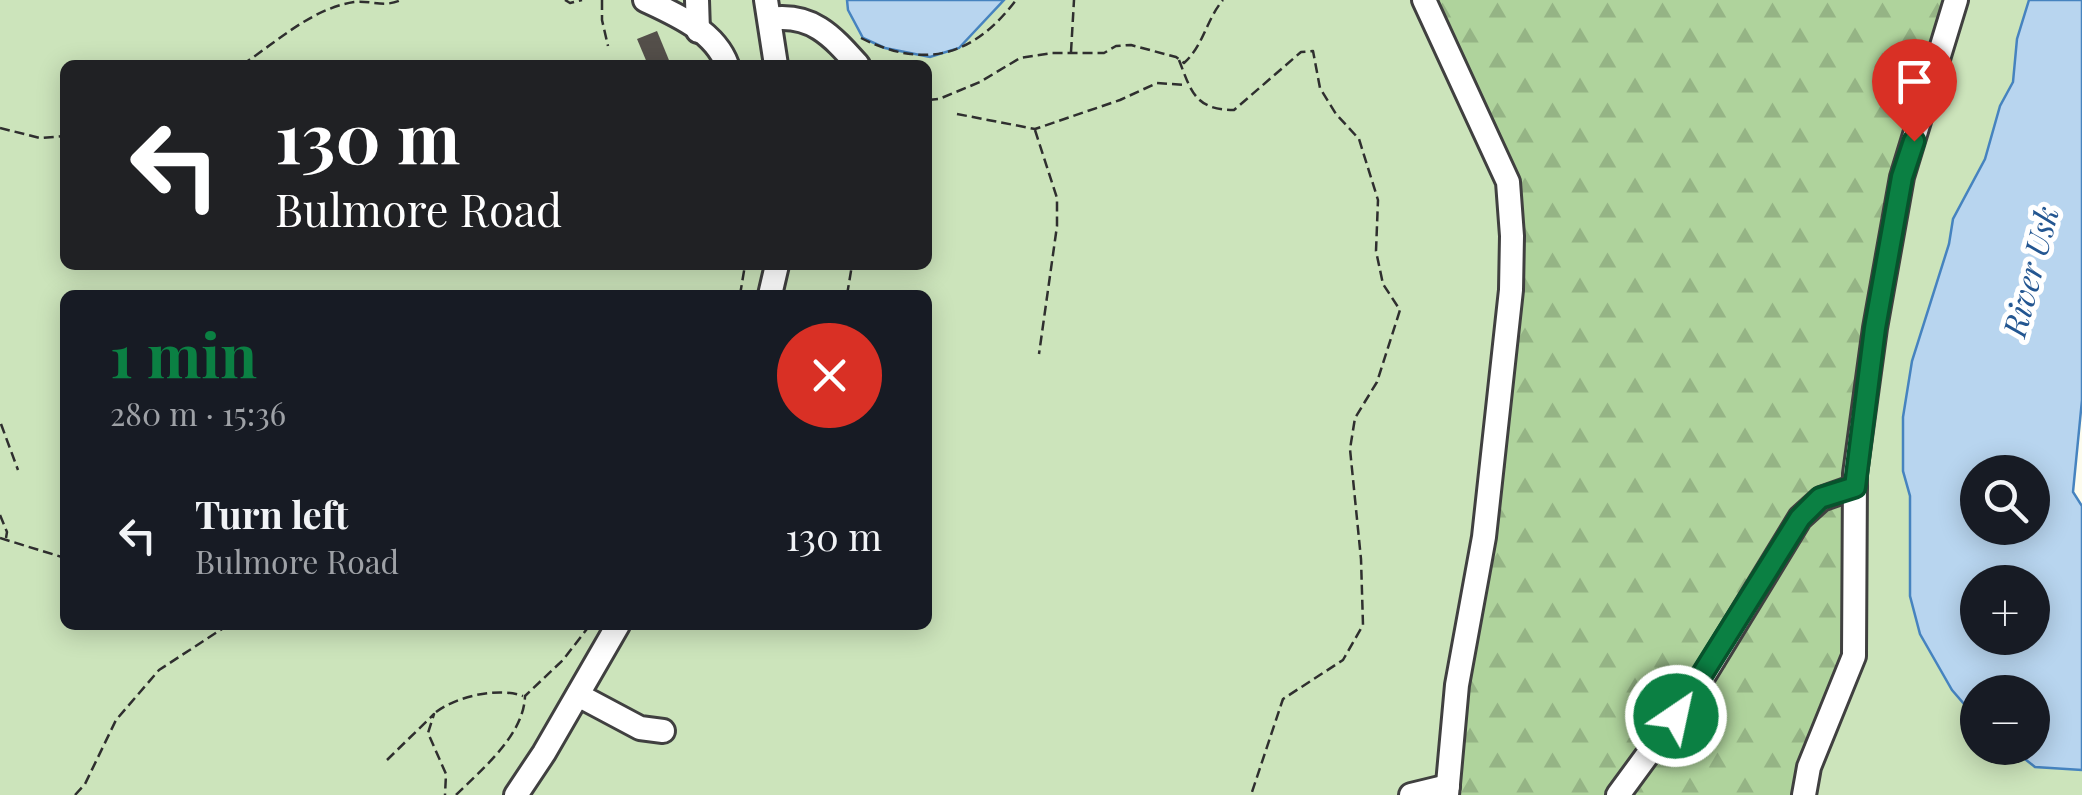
<!DOCTYPE html>
<html lang="en">
<head>
<meta charset="utf-8">
<style>
	:root { --surface:#171b24; --page:#242831; --text:#f1f3f6; --muted:#9ea1a6; --accent:#0b8043 }
	body { margin:0; font-family:"Playfair Display",serif; background:var(--page); color:var(--text); height:100vh; display:flex; flex-direction:column; font-size:38px; white-space:nowrap }
	* { box-sizing:border-box; margin:0 }
	p { font-size:32px; color:var(--muted) }
	.icon { flex:none; width:55px; height:55px; fill:none; stroke:currentColor; stroke-width:2; stroke-linecap:round; stroke-linejoin:round }
	.map { position:relative; flex:1; overflow:hidden }
	.panel { position:absolute; left:60px; top:290px; width:872px; height:340px; display:flex; flex-direction:column; background:var(--surface); border-radius:15px; box-shadow:0 5px 25px #0003 }
	.panel>* { flex:none }
	.hud { position:absolute; left:60px; top:60px; width:872px; height:210px; border-radius:15px; box-shadow:0 5px 25px #0003; background:#202124; color:#fff; overflow:hidden }
	.controls { position:absolute; left:1960px; top:455px; display:grid; gap:20px }
	.controls a { display:grid; place-items:center; width:90px; height:90px; border-radius:50%; background:var(--surface); box-shadow:0 5px 25px #0003; font-size:50px }
	.pin { position:absolute; display:grid; place-items:center; width:85px; height:85px; color:#fff; margin:-102px -42px; border-radius:50% 50% 50% 0; rotate:-45deg; box-shadow:0 0 10px #0007 }
	.pin .icon { rotate:45deg }
	.me { position:absolute; width:110px; margin:-55px; rotate:34deg; stroke-linejoin:round; filter:drop-shadow(0 0 8px #0008) }
	.turn { display:flex; align-items:center; gap:35px; height:210px; padding:0 50px; font-size:45px }
	.turn .icon { width:130px; height:130px; stroke-width:2.5 }
	.turn b { display:block; font-size:70px; line-height:85px }
	.round { display:grid; place-items:center; flex:none; width:105px; height:105px; border-radius:52px; background:var(--page) }
	.headline { display:flex; align-items:center; justify-content:space-between; height:170px; padding:0 50px }
	h1 { font-size:60px; font-weight:700; line-height:75px; color:var(--accent) }
	ul { padding:0; list-style:none }
	li { display:flex; align-items:center; gap:30px; height:150px; padding:0 50px }
	li div { flex:1 }
	li b { display:block; font-size:38px }
	li em { font-style:normal }
	.map>svg:first-child { display:block }
	.grass { fill:#cce4bb; fill-rule:evenodd }
	.forest { fill:url(#forest-firs) }
	.water { fill:#b8d5ef; stroke:#4683bf; stroke-width:2.5; fill-rule:evenodd }
	.building { fill:#544f4a }
	.lines { fill:none; stroke-linecap:round; stroke-linejoin:round }
	.minor-casing { stroke:#404040; stroke-width:28 }
	.path { stroke:#2f2f2f; stroke-width:2.5; stroke-dasharray:10 5; stroke-linecap:butt }
	.minor { stroke:#fff; stroke-width:22 }
	.route-casing { stroke:#07532c; stroke-width:25 }
	.route { stroke:#0b8043; stroke-width:18 }
	.labels { text-anchor:middle; dominant-baseline:central; stroke-width:10; stroke-linejoin:round; paint-order:stroke }
	.water-label { font-size:32px; font-style:italic; fill:#235691; stroke:#fff }
</style>
</head>
<body>
<div class="map">
<svg width="2082" height="795" viewBox="0 0 2082 795">
	<defs>
		<pattern id="forest-firs" width="22" height="20" patternUnits="userSpaceOnUse" patternTransform="scale(2.5)"><rect width="22" height="20" fill="#afd39c"/><path d="M5 1l3.5 6h-7zM16 11l3.5 6h-7z" fill="#95b485"/></pattern>
	</defs>
	<rect width="100%" height="100%" fill="#fdfcee"/>
	<g class="grass">
		<path d="M 0,0 L 1424,0 L 1508,182 L 1512,236 L 1447,795 L 0,795 ZM 65,65 L 928,65 L 928,265 L 65,265 ZM 65,295 L 928,295 L 928,625 L 65,625 Z"/>
		<path d="M 1956,0 L 2029,0 L 2017,39 L 2013,82 L 2000,106 L 1985,159 L 1953,219 L 1949,244 L 1912,361 L 1903,417 L 1903,471 L 1910,496 L 1920,634 L 1952,690 L 1977,719 L 1978,748 L 2011,748 L 2035,767 L 2082,770 L 2082,795 L 1804,795 L 1875,328 Z"/>
	</g>
	<path class="forest" d="M 1424,0 L 1956,0 L 1875,328 L 1854,656 L 1804,795 L 1447,795 L 1484,537 L 1508,182 Z"/>
	<g class="water">
		<path d="M 847,0 L 1004,0 L 959,48 L 930,57 L 885,48 L 863,38 L 848,10 Z"/>
		<path d="M 2029,0 L 2082,0 L 2082,400 L 2073,492 L 2082,506 L 2082,770 L 2035,767 L 2011,748 L 2032,748 L 2032,692 L 1978,692 L 1977,719 L 1952,690 L 1920,634 L 1910,596 L 1910,496 L 1903,471 L 1903,417 L 1912,361 L 1949,244 L 1953,219 L 1985,159 L 2000,106 L 2013,82 L 2017,39 ZM 2032,472 L 2032,528 L 1978,528 L 1978,472 ZM 1978,582 L 2032,582 L 2032,638 L 1978,638 Z"/>
	</g>
	<path class="building" d="M 657,31 L 671,65 L 648,65 L 637,39 Z"/>
	<g class="lines">
		<defs>
			<g id="minor">
				<path d="M 645,0 C 675,14 715,31 727,65"/>
				<path d="M 697,0 L 698,31"/>
				<path d="M 766,0 L 776,65"/>
				<path d="M 1424,0 L 1508,182 L 1512,236 L 1511,290 L 1484,537 L 1457,685 L 1447,795"/>
				<path d="M 770,19 C 812,13 832,36 858,65"/>
				<path d="M 770,295 L 777,265"/>
				<path d="M 578,695 L 640,728 L 663,731"/>
				<path d="M 516,795 L 544,753 L 618,625"/>
				<path d="M 1411,795 L 1448,786"/>
				<path d="M 1618,795 L 1695,690 L 1800,518 L 1821,499 L 1855,487"/>
				<path d="M 1804,795 L 1809,767 L 1854,656 L 1855,474 L 1875,328 L 1902,177 L 1956,0"/>
			</g>
		</defs>
		<use href="#minor" class="minor-casing"/>
		<g class="path">
			<path d="M 565,0 L 570,3 L 582,0"/>
			<path d="M 602,0 L 602,20 L 608,46"/>
			<path d="M 861,38 C 925,70 974,56 1016,0"/>
			<path d="M 1071,52 L 1074,0"/>
			<path d="M 1179,60 C 1191,91 1195,110 1234,110 L 1301,52 L 1313,51 L 1320,88 L 1336,114 L 1359,139 L 1378,200 L 1376,251 L 1383,284 L 1400,310 L 1377,382 L 1355,418 L 1350,449 L 1361,559 L 1363,625 L 1343,660 L 1283,699 L 1251,795"/>
			<path d="M 242,65 C 278,41 311,9 354,2 C 371,0 384,8 401,0"/>
			<path d="M 928,100 L 939,99 L 980,82 L 1020,58 L 1052,53 L 1104,53 L 1116,46 L 1131,45 L 1176,57 L 1184,63 C 1204,45 1206,20 1223,0"/>
			<path d="M 957,114 L 1035,129 L 1120,100 L 1157,83 L 1185,85"/>
			<path d="M 0,128 L 40,138 L 65,136"/>
			<path d="M 1035,130 L 1057,198 L 1057,226 L 1039,354"/>
			<path d="M 740,295 L 745,265"/>
			<path d="M 847,295 L 852,265"/>
			<path d="M 1,424 L 18,470"/>
			<path d="M 0,515 L 7,532 L 6,538"/>
			<path d="M 0,538 L 65,558"/>
			<path d="M 689,627 L 690,625"/>
			<path d="M 436,712 C 457,696 499,687 523,696"/>
			<path d="M 387,760 L 434,714 L 428,733 L 446,774 L 445,795"/>
			<path d="M 75,795 L 85,784 L 116,720 L 159,670 L 228,625"/>
			<path d="M 456,795 C 482,769 524,735 525,696 L 563,660 L 590,625"/>
		</g>
		<use href="#minor" class="minor"/>
	</g>
	<g class="lines">
		<defs>
			<path id="route" d="M 1676,716 L 1800,518 L 1820,498 L 1855,487 L 1875,328 L 1902,177 L 1914,141"/>
		</defs>
		<use href="#route" class="route-casing"/>
		<use href="#route" class="route"/>
	</g>
	<g class="labels">
		<g class="water-label">
			<text transform="translate(2029 271) rotate(-75)">River Usk</text>
		</g>
	</g>
</svg>
<div class="controls">
<a><svg class="icon" aria-label="search" viewBox="0 0 24 24"><circle cx="10" cy="10" r="6"/><path d="M15 15l6 6"/></svg></a>
<a>+</a>
<a>−</a>
</div>
<div class="pin" style="left:1914px;top:141px;background:#d93025"><svg class="icon" aria-label="arrive" viewBox="0 0 24 24"><path d="M6 21V4h12l-3 4 3 4H6"/></svg></div>
<svg class="me" style="left:1676px;top:716px" viewBox="-20 -20 40 40"><circle r="17" fill="#0b8043" stroke="#fff" stroke-width="3"/><path d="M0-11L8 9 0 5-8 9z" fill="#fff"/></svg>
<div class="hud">
<div class="turn"><svg class="icon" aria-label="left" viewBox="0 0 24 24"><path d="M17 20v-9H6M10 6l-5 5 5 5"/></svg><div><b>130 m</b>Bulmore Road</div></div>
</div>
<section class="panel">
<div class="headline"><div><h1>1 min</h1><p>280 m · 15:36</p></div><a class="round" style="background:#d93025;color:#fff"><svg class="icon" aria-label="close" viewBox="0 0 24 24"><path d="M6 6l12 12M18 6L6 18"/></svg></a></div>
<ul>
<li><svg class="icon" aria-label="left" viewBox="0 0 24 24"><path d="M17 20v-9H6M10 6l-5 5 5 5"/></svg><div><b>Turn left</b><p>Bulmore Road</p></div><em>130 m</em></li>
</ul>
</section>
</div>
</body>
</html>
